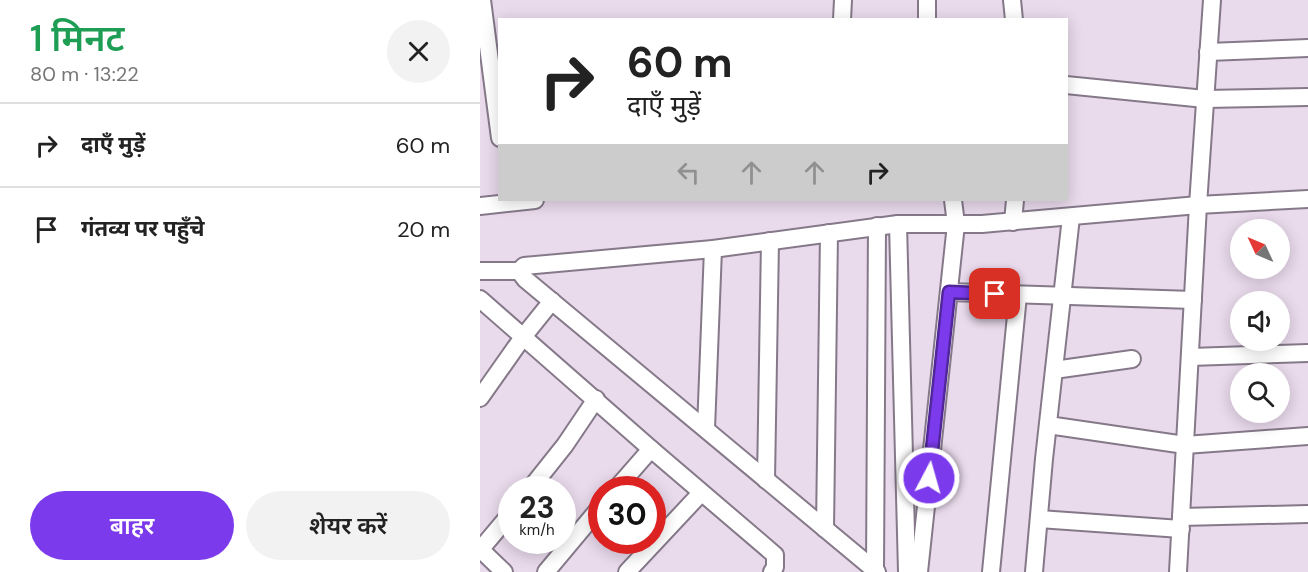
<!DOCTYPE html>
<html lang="hi">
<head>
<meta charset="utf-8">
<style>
	:root { --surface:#fff; --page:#f2f2f2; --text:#222; --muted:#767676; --line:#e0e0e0; --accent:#7c3aed }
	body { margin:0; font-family:"DM Sans","Noto Sans Devanagari",sans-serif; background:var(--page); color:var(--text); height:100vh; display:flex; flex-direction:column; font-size:22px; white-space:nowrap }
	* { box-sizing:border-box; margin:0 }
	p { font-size:20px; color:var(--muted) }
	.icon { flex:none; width:33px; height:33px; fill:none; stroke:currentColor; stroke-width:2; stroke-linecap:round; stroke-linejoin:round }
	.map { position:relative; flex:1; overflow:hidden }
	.panel { display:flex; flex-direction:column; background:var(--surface); width:480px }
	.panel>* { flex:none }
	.hud { position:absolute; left:18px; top:18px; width:570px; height:183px; border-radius:0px; box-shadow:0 3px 15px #0003; background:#fff; color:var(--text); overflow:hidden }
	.needle { width:39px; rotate:314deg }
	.buttons { position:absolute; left:750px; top:219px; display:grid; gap:12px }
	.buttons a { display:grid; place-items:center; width:60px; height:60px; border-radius:50%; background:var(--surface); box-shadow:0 3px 15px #0003; font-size:30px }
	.speed { position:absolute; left:18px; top:476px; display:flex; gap:12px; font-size:30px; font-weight:700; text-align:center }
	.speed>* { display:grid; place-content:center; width:78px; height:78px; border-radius:50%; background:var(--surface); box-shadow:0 3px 15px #0003; line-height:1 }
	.speed small { font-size:15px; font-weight:400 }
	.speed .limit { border:9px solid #d22; background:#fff; color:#111 }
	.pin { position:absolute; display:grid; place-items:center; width:51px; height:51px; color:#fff; margin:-26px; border-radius:12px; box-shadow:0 3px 9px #0006 }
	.me { position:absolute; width:66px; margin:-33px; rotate:6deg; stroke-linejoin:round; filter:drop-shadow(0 0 4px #0008) }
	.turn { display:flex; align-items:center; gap:21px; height:126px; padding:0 30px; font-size:27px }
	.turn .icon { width:78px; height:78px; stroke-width:2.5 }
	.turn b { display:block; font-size:42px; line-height:51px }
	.lanes { display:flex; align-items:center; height:57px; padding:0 30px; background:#0003; justify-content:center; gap:30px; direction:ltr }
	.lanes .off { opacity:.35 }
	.round { display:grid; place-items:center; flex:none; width:63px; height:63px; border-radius:32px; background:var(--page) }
	.overview { display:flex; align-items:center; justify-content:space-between; height:102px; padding:0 30px }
	h1 { font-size:36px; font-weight:600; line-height:45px; color:#1e9e55 }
	.button { display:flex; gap:12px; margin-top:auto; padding:12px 30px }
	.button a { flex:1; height:69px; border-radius:36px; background:var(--accent); color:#fff; font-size:24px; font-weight:600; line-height:69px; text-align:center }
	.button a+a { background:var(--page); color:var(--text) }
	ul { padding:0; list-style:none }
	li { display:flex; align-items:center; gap:18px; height:84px; padding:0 30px; border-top:2px solid var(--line) }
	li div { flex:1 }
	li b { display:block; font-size:22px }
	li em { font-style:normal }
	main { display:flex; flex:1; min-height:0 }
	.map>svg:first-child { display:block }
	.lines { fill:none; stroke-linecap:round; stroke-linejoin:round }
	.street-casing { stroke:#857989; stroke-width:20 }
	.street { stroke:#fff; stroke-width:16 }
	.route-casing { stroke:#51269a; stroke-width:15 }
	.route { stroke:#7c3aed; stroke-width:10 }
</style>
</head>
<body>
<main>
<section class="panel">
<div class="overview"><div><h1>1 मिनट</h1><p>80 m · 13:22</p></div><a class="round"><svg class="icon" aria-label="close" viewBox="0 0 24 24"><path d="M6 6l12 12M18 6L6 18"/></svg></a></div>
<ul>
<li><svg class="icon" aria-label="right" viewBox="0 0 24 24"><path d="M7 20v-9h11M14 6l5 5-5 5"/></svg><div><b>दाएँ मुड़ें</b></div><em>60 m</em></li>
<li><svg class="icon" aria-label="arrive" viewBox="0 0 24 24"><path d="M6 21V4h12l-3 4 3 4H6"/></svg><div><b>गंतव्य पर पहुँचे</b></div><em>20 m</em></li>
</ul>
<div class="button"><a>बाहर</a><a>शेयर करें</a></div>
</section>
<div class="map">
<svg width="828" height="572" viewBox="0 0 828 572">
	<rect width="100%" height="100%" fill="#e9daec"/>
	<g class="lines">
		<defs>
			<g id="street">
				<path d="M 2,0 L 20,138"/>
				<path d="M 532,0 L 534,20"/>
				<path d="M 362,20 L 363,0"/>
				<path d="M 447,20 L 447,0"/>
				<path d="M 728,52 L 828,48"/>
				<path d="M 586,85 L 725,99 L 828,97"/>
				<path d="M 0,206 L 55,200"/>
				<path d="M 533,222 L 535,200"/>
				<path d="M 418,224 L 427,572"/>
				<path d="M 0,271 L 39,271"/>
				<path d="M 469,292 L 713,300"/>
				<path d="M 0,299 L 171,449 L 295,555 L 295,567 L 292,572"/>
				<path d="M 710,357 L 828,353"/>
				<path d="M 574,370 L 652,359"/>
				<path d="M 0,398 L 43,337 L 72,301"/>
				<path d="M 568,425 L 705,445 L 828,436"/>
				<path d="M 226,429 L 233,249"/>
				<path d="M 286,480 L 290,241"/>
				<path d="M 50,489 L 85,445 L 116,399"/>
				<path d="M 136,489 L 171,449"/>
				<path d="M 701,517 L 828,514"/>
				<path d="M 559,519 L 701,529"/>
				<path d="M 345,529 L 349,233"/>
				<path d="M 0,549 L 24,572"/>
				<path d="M 0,550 L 32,512"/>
				<path d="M 395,570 L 397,226"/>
				<path d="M 66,572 L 122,505"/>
				<path d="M 147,572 L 221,493"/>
				<path d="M 397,572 L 45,279 L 39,271 L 44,266 L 233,249 L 418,224 L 502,224 L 718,205 L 828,199"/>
				<path d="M 439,572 L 476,224 L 473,200"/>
				<path d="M 511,572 L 538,295"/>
				<path d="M 554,572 L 564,459 L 591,217"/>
				<path d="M 698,572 L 718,205 L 732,0"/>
			</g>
		</defs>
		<use href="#street" class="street-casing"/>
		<use href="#street" class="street"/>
	</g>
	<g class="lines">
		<defs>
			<path id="route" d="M 449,478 L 469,292 L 515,294"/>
		</defs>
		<use href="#route" class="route-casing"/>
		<use href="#route" class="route"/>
	</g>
</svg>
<div class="buttons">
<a><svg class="needle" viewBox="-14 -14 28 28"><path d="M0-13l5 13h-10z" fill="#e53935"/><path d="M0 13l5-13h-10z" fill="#767676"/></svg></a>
<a><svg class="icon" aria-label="sound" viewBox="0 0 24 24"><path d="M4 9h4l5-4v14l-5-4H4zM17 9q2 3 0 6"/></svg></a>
<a><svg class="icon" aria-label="search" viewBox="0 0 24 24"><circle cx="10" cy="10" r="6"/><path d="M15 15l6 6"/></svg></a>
</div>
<div class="speed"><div>23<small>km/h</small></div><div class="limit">30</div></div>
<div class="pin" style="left:515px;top:294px;background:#d93025"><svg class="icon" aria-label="arrive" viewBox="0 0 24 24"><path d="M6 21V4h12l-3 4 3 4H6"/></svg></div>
<svg class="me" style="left:449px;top:478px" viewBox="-20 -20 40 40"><circle r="17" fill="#7c3aed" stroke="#fff" stroke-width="3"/><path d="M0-11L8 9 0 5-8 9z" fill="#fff"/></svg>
<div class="hud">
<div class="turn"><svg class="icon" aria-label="right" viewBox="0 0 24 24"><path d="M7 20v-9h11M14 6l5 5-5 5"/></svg><div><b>60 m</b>दाएँ मुड़ें</div></div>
<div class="lanes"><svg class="icon off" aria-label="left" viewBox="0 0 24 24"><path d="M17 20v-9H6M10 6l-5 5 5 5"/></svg><svg class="icon off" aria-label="ahead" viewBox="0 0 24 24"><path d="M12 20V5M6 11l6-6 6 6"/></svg><svg class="icon off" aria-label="ahead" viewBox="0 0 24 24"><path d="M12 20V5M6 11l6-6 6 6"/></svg><svg class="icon" aria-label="right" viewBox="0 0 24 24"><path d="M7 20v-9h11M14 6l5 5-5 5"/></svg></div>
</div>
</div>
</main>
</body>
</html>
